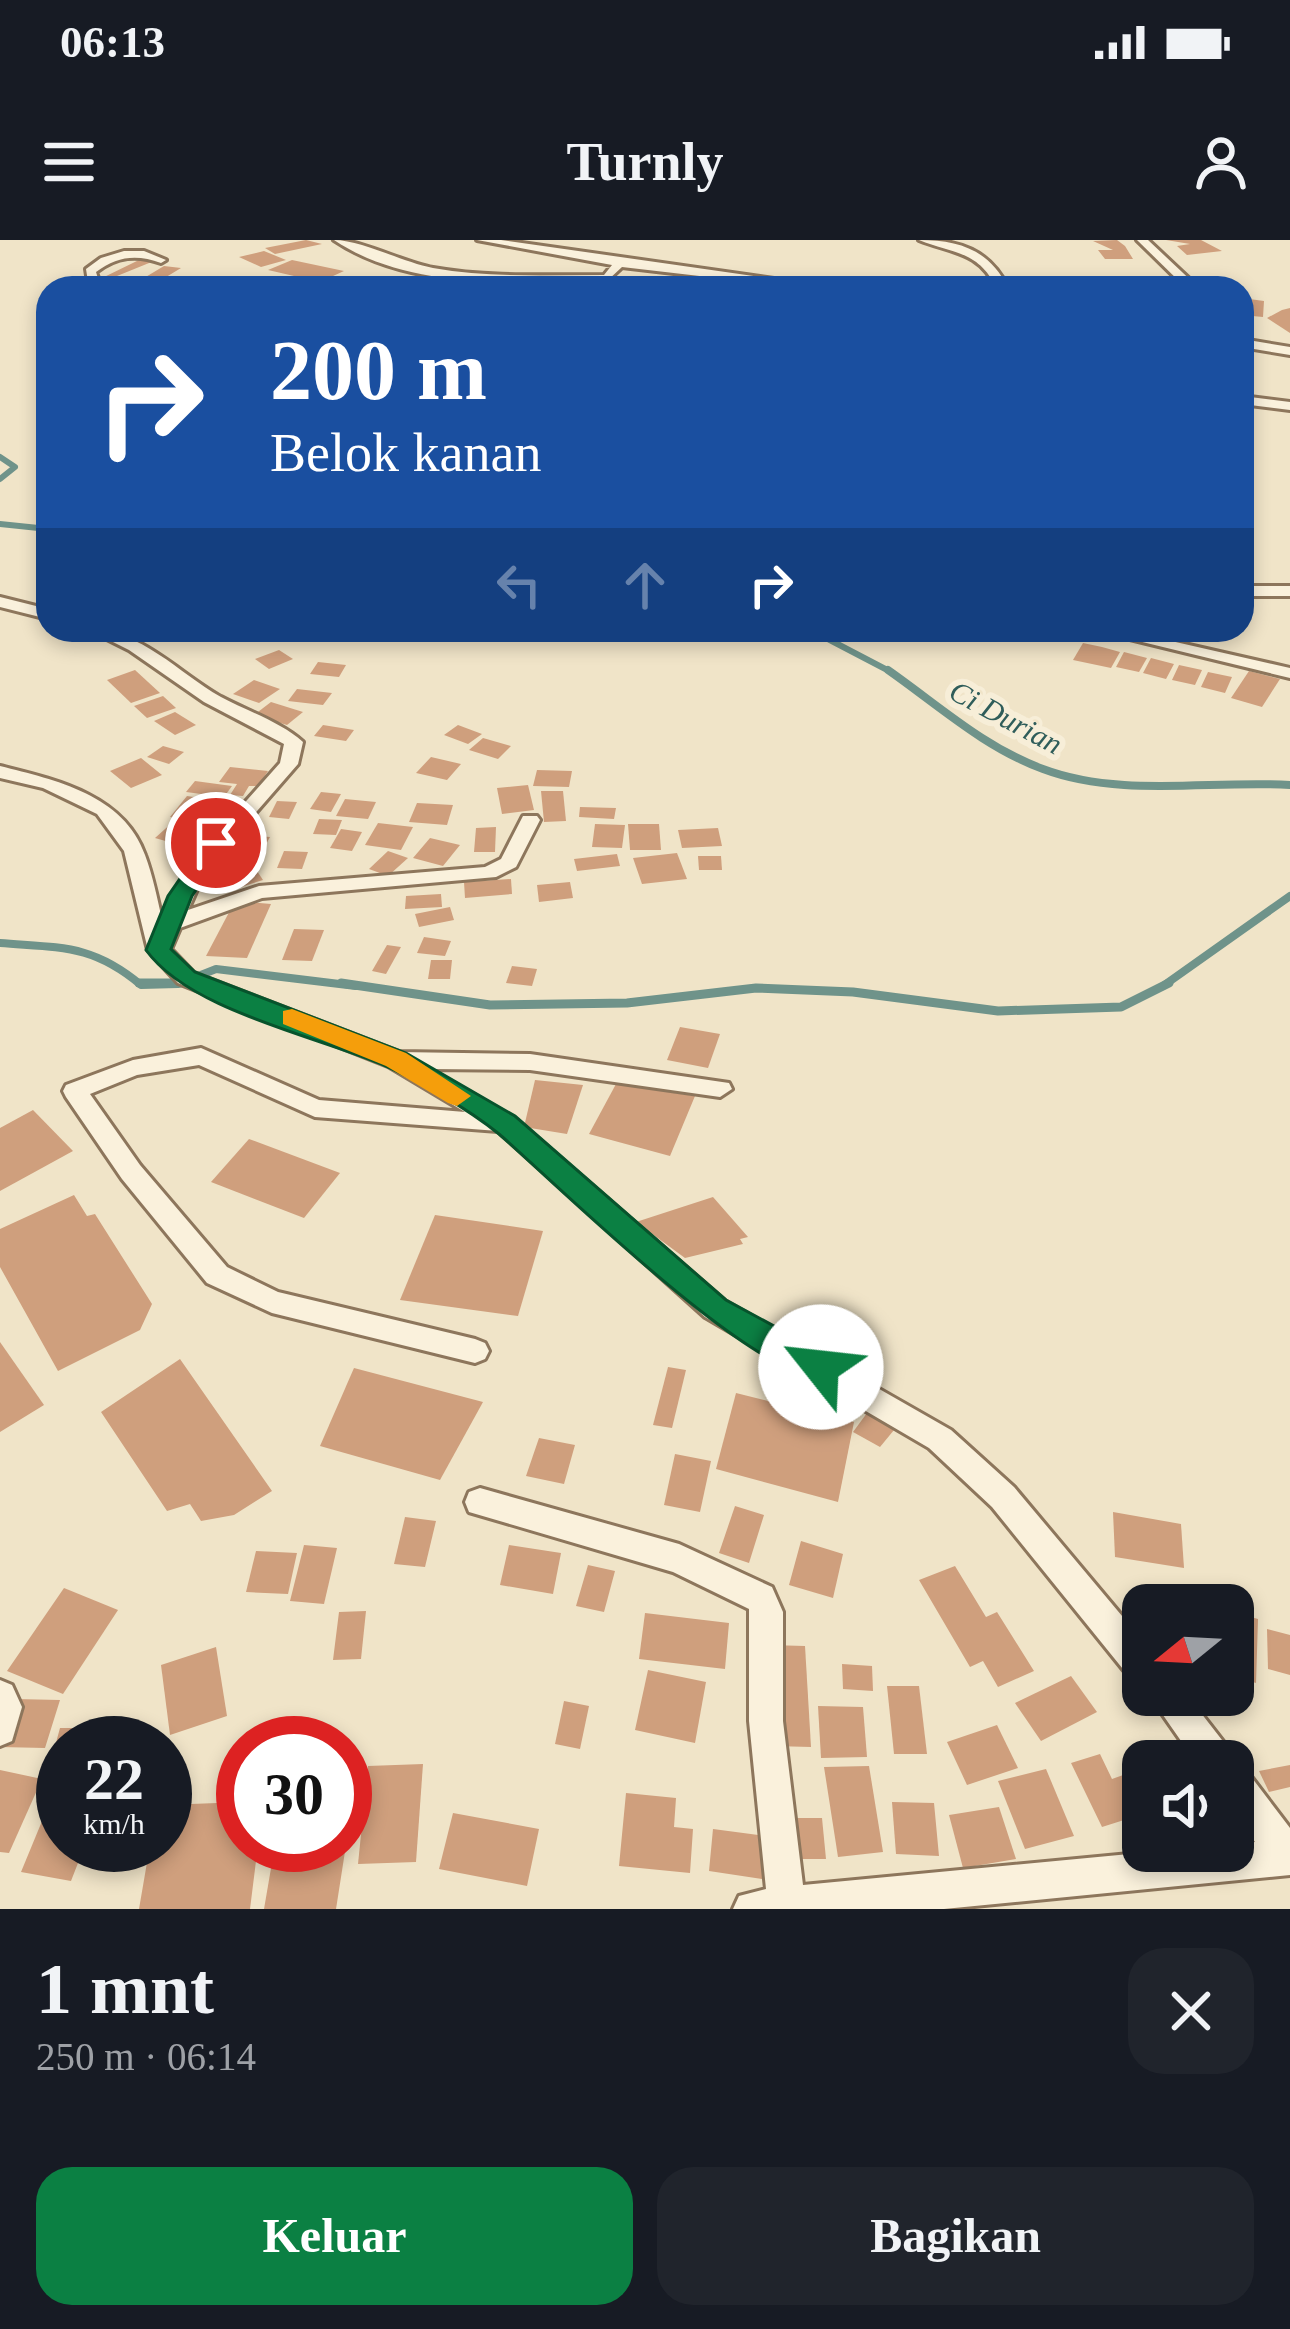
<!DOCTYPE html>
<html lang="id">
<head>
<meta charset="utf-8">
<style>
	:root { --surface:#171b24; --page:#20242c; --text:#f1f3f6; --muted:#9ea1a6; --accent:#0b8043 }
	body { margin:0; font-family:"Times New Roman",serif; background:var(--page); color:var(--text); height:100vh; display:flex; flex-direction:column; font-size:45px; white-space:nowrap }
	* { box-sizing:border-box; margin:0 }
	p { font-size:39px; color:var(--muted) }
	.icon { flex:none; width:66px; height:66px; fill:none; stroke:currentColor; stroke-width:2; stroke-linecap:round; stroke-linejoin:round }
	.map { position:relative; height:1669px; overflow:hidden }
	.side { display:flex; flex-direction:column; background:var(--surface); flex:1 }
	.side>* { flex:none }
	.guide { position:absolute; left:36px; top:36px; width:1218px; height:366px; border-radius:36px; box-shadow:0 6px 18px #0003; background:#1a4fa0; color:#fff; overflow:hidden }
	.needle { width:78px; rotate:252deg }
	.controls { position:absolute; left:1122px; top:1344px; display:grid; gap:24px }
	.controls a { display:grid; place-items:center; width:132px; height:132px; border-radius:24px; background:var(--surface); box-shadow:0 6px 18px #0003; font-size:60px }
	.speed { position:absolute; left:36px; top:1476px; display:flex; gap:24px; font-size:60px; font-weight:700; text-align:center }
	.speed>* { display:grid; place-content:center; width:156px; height:156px; border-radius:50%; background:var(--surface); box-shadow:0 6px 18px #0003; line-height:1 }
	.speed small { font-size:30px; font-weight:400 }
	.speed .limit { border:18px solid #d22; background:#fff; color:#111 }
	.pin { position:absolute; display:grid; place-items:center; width:102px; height:102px; color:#fff; margin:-51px; border:6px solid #fff; border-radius:50%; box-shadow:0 3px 12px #0007 }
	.me { position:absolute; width:132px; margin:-66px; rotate:299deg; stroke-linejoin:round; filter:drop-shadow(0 0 9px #0008) }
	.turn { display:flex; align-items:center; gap:42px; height:252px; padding:0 36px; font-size:54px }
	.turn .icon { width:156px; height:156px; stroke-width:2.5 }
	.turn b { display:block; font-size:84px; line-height:102px }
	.lanes { display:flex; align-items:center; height:114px; padding:0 36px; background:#0003; justify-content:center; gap:60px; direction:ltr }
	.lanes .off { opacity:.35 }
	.round { display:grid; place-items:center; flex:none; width:126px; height:126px; border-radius:36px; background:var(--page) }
	.headline { display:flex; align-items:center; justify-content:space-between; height:204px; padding:0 36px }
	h1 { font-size:72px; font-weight:700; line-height:90px }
	.button { display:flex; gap:24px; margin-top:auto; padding:24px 36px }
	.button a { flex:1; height:138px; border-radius:36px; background:var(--accent); color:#fff; font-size:48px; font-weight:700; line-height:138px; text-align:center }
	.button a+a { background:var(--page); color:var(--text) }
	.status { display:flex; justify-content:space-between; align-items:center; height:84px; padding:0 60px; background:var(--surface); direction:ltr }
	.status svg { height:33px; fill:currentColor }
	header { display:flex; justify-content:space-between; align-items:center; height:156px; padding:0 36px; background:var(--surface); font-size:54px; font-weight:700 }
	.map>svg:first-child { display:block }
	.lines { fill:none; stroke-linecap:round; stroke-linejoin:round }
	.stream-far2 { stroke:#6f938a; stroke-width:6 }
	.stream-far1 { stroke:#6f938a; stroke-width:8 }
	.stream { stroke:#6f938a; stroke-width:9 }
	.building { fill:#cf9f7d }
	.minor-casing { stroke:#8d765c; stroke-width:6 }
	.minor { fill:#faf1dc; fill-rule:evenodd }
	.route { fill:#0b8043; stroke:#07532c; stroke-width:3 }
	.slow { fill:#f59e0b }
	.labels { text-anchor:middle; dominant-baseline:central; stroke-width:12; stroke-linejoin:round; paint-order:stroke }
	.far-water-label { font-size:30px; font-style:italic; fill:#2f5d5a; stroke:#f7eed8 }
</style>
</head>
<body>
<div class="status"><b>06:13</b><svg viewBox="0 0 49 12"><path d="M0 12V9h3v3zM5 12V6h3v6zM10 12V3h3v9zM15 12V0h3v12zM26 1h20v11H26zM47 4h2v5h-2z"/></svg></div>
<header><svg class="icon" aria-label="menu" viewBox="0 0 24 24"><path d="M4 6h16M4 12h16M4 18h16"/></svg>Turnly<svg class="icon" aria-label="person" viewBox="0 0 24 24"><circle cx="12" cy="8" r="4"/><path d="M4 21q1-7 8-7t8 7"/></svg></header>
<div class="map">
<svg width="1290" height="1669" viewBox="0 0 1290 1669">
	<rect width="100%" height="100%" fill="#f0e4c8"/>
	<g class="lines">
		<g class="stream-far2">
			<path d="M 0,217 L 15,227 L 0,239"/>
			<path d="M 0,284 L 48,289"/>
			<path d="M 791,390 L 826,398 L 893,433"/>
		</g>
		<g class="stream-far1">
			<path d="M 888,430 C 938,465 985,508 1043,529 C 1120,558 1210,540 1290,545"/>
			<path d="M 0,703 C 61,708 92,704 141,745 L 178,744 L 216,729 L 356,746"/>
			<path d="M 1163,746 L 1290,656"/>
		</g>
		<g class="stream">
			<path d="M 139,743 L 181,743"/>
			<path d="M 341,743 L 490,765 L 627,763 L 756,748 L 853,752 L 998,771 L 1121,767 L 1169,743"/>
		</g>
	</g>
	<g class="building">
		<path d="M 306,0 L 322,4 L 275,14 L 265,8 Z"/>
		<path d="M 1117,0 L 1125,6 L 1133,19 L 1105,19 L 1098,10 L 1113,10 L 1093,1 Z"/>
		<path d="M 1166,0 L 1201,0 L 1222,11 L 1187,15 L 1177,6 L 1190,4 Z"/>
		<path d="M 264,11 L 286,20 L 261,27 L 239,17 Z"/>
		<path d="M 141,19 L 154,21 L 117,36 L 144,38 L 164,26 L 181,28 L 148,48 L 98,40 Z"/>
		<path d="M 292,20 L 344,31 L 320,42 L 268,30 Z"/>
		<path d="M 1242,58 L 1264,61 L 1263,77 L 1242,75 Z"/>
		<path d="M 1290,68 L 1290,93 L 1267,78 L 1282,70 Z"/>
		<path d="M 1083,403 L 1102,407 L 1120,412 L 1111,428 L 1073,420 Z"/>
		<path d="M 279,410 L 293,419 L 269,429 L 255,419 Z"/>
		<path d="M 1124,412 L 1147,418 L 1139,432 L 1116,427 Z"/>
		<path d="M 1151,418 L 1174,424 L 1166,439 L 1143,433 Z"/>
		<path d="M 318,422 L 346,425 L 339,437 L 310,434 Z"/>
		<path d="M 1179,425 L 1202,430 L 1195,445 L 1172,440 Z"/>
		<path d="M 135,430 L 160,453 L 131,463 L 107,440 Z"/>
		<path d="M 1249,431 L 1280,439 L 1262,467 L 1231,458 Z"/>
		<path d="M 1208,432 L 1232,437 L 1225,453 L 1201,447 Z"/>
		<path d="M 254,440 L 280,449 L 259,463 L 233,454 Z"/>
		<path d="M 297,449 L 332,453 L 323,465 L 288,461 Z"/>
		<path d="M 163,456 L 176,468 L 147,478 L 134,466 Z"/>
		<path d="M 271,462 L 303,472 L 287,485 L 254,475 Z"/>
		<path d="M 175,472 L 196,485 L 175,495 L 154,481 Z"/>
		<path d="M 323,485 L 354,490 L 346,501 L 314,496 Z"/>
		<path d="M 458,485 L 482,494 L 468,504 L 444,495 Z"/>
		<path d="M 483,498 L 511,506 L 498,519 L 469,510 Z"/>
		<path d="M 163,506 L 184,512 L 169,524 L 147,517 Z"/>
		<path d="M 431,517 L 461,524 L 447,540 L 416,533 Z"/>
		<path d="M 141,518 L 162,535 L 131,548 L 110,531 Z"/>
		<path d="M 230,527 L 268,531 L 258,546 L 249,546 L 243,556 L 230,555 L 237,544 L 219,542 Z"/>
		<path d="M 537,530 L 572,531 L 569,547 L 533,546 Z"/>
		<path d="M 195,541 L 232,546 L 224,557 L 186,552 Z"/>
		<path d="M 528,545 L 534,570 L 502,574 L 497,548 Z"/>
		<path d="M 541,551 L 563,551 L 566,581 L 544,582 Z"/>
		<path d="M 321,552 L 341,554 L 331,572 L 310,569 Z"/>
		<path d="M 187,556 L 207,559 L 190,580 L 170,577 Z"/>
		<path d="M 218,559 L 239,562 L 224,582 L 203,578 Z"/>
		<path d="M 345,559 L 376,562 L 368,579 L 336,576 Z"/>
		<path d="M 277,561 L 297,562 L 289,579 L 269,577 Z"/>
		<path d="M 417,563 L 453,565 L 447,585 L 409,582 Z"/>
		<path d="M 580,567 L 616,568 L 614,579 L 579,577 Z"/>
		<path d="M 319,579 L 342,580 L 336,595 L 313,594 Z"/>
		<path d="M 174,581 L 202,589 L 183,606 L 155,598 Z"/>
		<path d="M 378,583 L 413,587 L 401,610 L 365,605 Z"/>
		<path d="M 595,584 L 625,585 L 622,608 L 592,607 Z"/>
		<path d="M 628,584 L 659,584 L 661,610 L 630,610 Z"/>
		<path d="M 496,587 L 495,612 L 474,612 L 476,588 Z"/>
		<path d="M 718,588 L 722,606 L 682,608 L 678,590 Z"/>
		<path d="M 341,589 L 362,592 L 352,611 L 330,608 Z"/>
		<path d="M 244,595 L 270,597 L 260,615 L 234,613 Z"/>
		<path d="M 430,598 L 460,605 L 443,626 L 413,618 Z"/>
		<path d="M 284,611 L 308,612 L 302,629 L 277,628 Z"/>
		<path d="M 388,611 L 408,618 L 388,636 L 369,629 Z"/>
		<path d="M 677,613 L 687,639 L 642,644 L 633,618 Z"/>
		<path d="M 617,614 L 620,626 L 577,631 L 574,619 Z"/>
		<path d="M 698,616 L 721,616 L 722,630 L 699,630 Z"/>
		<path d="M 255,628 L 263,640 L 225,652 L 218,640 Z"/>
		<path d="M 511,639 L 512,654 L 465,658 L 464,642 Z"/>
		<path d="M 570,642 L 573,658 L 539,662 L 537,645 Z"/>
		<path d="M 441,654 L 442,667 L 405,669 L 406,656 Z"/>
		<path d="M 235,661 L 271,664 L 247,718 L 206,716 Z"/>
		<path d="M 450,667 L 454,680 L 419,687 L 415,674 Z"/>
		<path d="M 294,689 L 324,690 L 312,721 L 282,720 Z"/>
		<path d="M 424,697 L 451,701 L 445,716 L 417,713 Z"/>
		<path d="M 387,705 L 401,707 L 386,734 L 372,731 Z"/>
		<path d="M 431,720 L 452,720 L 450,739 L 428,739 Z"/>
		<path d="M 512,726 L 537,729 L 532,746 L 506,743 Z"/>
		<path d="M 680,787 L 720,794 L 708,828 L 667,820 Z"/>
		<path d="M 535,840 L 583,845 L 567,894 L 524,887 Z"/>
		<path d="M 616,844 L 695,856 L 670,916 L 589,894 Z"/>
		<path d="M 33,870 L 73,911 L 0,951 L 0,888 Z"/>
		<path d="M 249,899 L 340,933 L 304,978 L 211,942 Z"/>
		<path d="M 74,955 L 87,976 L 95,974 L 152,1064 L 140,1090 L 58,1131 L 0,1027 L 0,989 Z"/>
		<path d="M 713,957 L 748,997 L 740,999 L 743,1004 L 685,1018 L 636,982 Z"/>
		<path d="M 435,975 L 543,991 L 518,1076 L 400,1060 Z"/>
		<path d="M 0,1102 L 44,1165 L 0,1192 Z"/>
		<path d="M 180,1119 L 272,1251 L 234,1275 L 201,1281 L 190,1264 L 167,1271 L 101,1172 Z"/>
		<path d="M 668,1127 L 686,1130 L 672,1188 L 653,1185 Z"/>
		<path d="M 354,1128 L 483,1162 L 440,1240 L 320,1206 Z"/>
		<path d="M 736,1153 L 854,1182 L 838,1262 L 716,1229 Z"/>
		<path d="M 867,1173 L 894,1190 L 880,1207 L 853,1192 Z"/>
		<path d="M 539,1198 L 575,1205 L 564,1244 L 526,1236 Z"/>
		<path d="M 675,1214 L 711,1221 L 700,1272 L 664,1265 Z"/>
		<path d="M 735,1266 L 764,1275 L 749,1323 L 719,1313 Z"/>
		<path d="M 1113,1272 L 1181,1284 L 1184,1328 L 1115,1317 Z"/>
		<path d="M 405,1277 L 436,1281 L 425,1327 L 394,1324 Z"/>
		<path d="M 801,1301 L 843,1314 L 833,1358 L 789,1345 Z"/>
		<path d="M 304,1305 L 337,1308 L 324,1364 L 290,1361 Z"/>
		<path d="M 509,1305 L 561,1313 L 553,1354 L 500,1345 Z"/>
		<path d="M 256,1311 L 297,1313 L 288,1354 L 246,1352 Z"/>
		<path d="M 588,1325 L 615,1331 L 604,1372 L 576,1366 Z"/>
		<path d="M 955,1326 L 986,1377 L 997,1372 L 1034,1431 L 998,1447 L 983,1421 L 970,1427 L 919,1340 Z"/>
		<path d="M 64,1348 L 118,1370 L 63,1454 L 7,1431 Z"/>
		<path d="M 366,1371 L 361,1419 L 333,1420 L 339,1372 Z"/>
		<path d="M 1233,1372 L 1258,1379 L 1256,1443 L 1233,1436 Z"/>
		<path d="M 645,1373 L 729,1383 L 725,1429 L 639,1419 Z"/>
		<path d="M 1267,1389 L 1290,1395 L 1290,1435 L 1268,1429 Z"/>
		<path d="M 769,1405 L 805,1406 L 811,1507 L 773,1506 Z"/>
		<path d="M 216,1407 L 227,1476 L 170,1495 L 161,1425 Z"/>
		<path d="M 842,1424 L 872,1426 L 873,1451 L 843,1449 Z"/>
		<path d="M 648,1430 L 706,1442 L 695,1503 L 635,1490 Z"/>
		<path d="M 1071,1436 L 1097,1472 L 1041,1501 L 1015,1463 Z"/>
		<path d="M 887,1446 L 919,1446 L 927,1514 L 894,1514 Z"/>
		<path d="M 15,1459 L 60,1460 L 45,1508 L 0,1507 Z"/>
		<path d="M 564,1461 L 589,1466 L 580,1509 L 555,1504 Z"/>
		<path d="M 818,1466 L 863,1467 L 867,1517 L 821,1518 Z"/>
		<path d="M 997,1485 L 1018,1528 L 967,1545 L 947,1502 Z"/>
		<path d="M 60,1488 L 120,1488 L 117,1503 L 63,1503 L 63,1558 L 41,1558 Z"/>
		<path d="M 1100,1514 L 1112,1539 L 1140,1529 L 1143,1574 L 1102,1587 L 1071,1523 Z"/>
		<path d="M 423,1524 L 416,1622 L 358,1624 L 368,1526 Z"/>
		<path d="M 1290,1525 L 1290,1547 L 1269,1552 L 1259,1531 Z"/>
		<path d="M 869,1526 L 883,1612 L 838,1617 L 824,1527 Z"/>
		<path d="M 345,1529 L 357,1529 L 348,1592 L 345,1591 Z"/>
		<path d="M 1046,1529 L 1074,1596 L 1025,1609 L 998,1541 Z"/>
		<path d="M 0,1530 L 42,1539 L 9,1613 L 0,1612 Z"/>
		<path d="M 626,1553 L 676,1558 L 674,1587 L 693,1589 L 690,1633 L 619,1626 Z"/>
		<path d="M 243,1562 L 243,1605 L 258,1605 L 250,1669 L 139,1669 L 150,1605 L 165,1605 L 165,1565 Z"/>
		<path d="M 892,1562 L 934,1563 L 939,1616 L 896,1614 Z"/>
		<path d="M 999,1567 L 1016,1619 L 963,1628 L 949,1575 Z"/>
		<path d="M 47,1569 L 63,1571 L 63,1605 L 85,1605 L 71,1641 L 21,1632 Z"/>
		<path d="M 453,1573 L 539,1589 L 527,1646 L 439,1629 Z"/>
		<path d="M 791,1578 L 822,1578 L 826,1619 L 794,1619 Z"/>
		<path d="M 713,1589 L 765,1596 L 762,1639 L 709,1631 Z"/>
		<path d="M 275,1605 L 346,1605 L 336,1669 L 264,1669 Z"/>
	</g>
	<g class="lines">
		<defs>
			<g id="minor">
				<path d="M 334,0 C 361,0 402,22 433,28 C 489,38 547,35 604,35 L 612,25 L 477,0 L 501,0 L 838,48 L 803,48 L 622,27 L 607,41 C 519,43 410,51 334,0 Z"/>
				<path d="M 919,0 C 959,0 990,10 1008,48 L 996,48 C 980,11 951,13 919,0 Z"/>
				<path d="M 1137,0 L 1148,0 L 1199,48 L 1186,48 Z"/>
				<path d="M 124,11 L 144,11 L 166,20 L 161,23 C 137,14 117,16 96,32 L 101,48 L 89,48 L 86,29 L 101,18 Z"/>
				<path d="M 1242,99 L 1290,107 L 1290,115 L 1242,107 Z"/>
				<path d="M 1242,156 L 1290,162 L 1290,170 L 1242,164 Z"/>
				<rect x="1242" y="346" width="48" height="10"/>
				<path d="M 0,357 L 48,369 L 48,379 L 0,367 Z"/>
				<path d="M 89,390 C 142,390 177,432 221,457 C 247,471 281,482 303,502 L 298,524 L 205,631 L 188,670 L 259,646 L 485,627 L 501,619 L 523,576 L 537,576 L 540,580 L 516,627 L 496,637 L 262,658 L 180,688 L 171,709 L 194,733 L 399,812 L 530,814 L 729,843 L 732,849 L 720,857 L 530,830 L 429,829 L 514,878 L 725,1061 L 951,1190 L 1014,1247 L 1143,1401 L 1143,1443 L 1131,1439 L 992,1267 L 929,1208 L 705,1077 L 498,891 L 315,877 L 199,825 L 137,835 L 90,854 L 140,925 L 227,1027 L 278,1052 L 475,1099 L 485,1103 L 489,1111 L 485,1119 L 475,1123 L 272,1073 L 207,1043 L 122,939 L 66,857 L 63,851 L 66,845 L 133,820 L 201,808 L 319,860 L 465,872 L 388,826 L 178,743 L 148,710 L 124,611 L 97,574 L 43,548 L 0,538 L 0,526 C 56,540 124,555 145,615 C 153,636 157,658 162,679 L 189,625 L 280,523 L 284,504 L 204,462 L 129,410 Z"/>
				<path d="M 1093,390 L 1123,390 L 1290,428 L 1290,438 Z"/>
				<path d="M 480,1248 L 679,1304 L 772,1347 L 783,1372 L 783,1481 L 803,1645 L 1161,1611 L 1233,1611 L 1233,1604 L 1255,1602 L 1233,1572 L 1233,1525 L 1246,1530 L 1290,1588 L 1290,1635 L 944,1669 L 733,1669 L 739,1656 L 766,1649 L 749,1481 L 749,1369 L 673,1332 L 469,1272 L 465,1262 L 469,1252 Z"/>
				<path d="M 0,1440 L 12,1445 L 22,1467 L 12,1501 L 0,1506 Z"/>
				<path d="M 1149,1455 L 1187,1455 L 1229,1509 L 1235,1521 L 1233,1525 L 1233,1521 L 1195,1521 Z"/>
			</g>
		</defs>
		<use href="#minor" class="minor-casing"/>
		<use href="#minor" class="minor"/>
	</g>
	<path class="route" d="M 216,596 L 228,603 L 192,656 L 171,709 L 195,732 L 406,813 L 515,876 L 726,1060 L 833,1118 L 838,1127 L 833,1137 C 771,1158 552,939 499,894 C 467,868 419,841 381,824 C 313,795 189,770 146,710 L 168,656 L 208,598 Z"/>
	<path class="slow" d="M 292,769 L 406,813 L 471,856 L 457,866 L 448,863 L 386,826 L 283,784 L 283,771 Z"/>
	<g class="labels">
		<g class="far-water-label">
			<text transform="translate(1006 477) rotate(28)">Ci Durian</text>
		</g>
	</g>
</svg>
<div class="controls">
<a><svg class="needle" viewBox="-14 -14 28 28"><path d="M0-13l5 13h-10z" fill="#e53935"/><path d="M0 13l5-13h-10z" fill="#9ea1a6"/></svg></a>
<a><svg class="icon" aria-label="sound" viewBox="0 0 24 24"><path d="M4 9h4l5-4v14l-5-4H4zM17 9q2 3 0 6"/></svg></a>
</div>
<div class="speed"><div>22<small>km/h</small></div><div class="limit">30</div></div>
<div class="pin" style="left:216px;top:603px;background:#d93025"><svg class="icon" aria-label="arrive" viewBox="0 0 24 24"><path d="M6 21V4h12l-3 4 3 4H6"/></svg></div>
<svg class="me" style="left:821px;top:1127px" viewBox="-20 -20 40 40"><circle r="19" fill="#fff"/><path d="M0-13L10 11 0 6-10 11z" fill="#0b8043"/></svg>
<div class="guide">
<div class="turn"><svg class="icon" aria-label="right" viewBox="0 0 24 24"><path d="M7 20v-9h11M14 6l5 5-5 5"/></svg><div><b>200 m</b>Belok kanan</div></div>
<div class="lanes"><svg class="icon off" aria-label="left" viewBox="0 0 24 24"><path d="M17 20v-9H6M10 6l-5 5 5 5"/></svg><svg class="icon off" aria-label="ahead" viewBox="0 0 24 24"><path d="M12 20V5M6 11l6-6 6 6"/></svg><svg class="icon" aria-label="right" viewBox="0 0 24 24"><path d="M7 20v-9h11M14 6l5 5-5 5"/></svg></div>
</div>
</div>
<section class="side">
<div class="headline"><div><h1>1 mnt</h1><p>250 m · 06:14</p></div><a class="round"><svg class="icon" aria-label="close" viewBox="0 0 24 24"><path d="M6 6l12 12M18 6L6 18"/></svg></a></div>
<div class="button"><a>Keluar</a><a>Bagikan</a></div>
</section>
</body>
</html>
